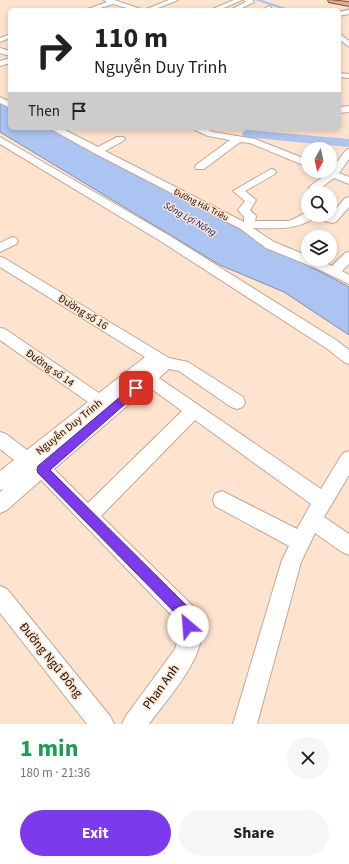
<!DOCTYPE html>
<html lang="en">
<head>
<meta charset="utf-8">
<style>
	:root { --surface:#fff; --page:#f6f6f6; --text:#222; --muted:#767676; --accent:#7c3aed }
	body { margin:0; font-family:"Source Sans 3",sans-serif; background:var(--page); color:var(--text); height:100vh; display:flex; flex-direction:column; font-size:15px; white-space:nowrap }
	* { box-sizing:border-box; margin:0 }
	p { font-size:13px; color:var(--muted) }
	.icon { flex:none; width:22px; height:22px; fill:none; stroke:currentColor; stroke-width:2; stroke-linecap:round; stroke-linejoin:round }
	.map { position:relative; height:724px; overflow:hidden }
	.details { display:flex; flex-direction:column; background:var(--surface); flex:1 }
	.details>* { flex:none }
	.top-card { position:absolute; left:8px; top:8px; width:333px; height:122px; border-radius:6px; box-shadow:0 2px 6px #0003; background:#fff; color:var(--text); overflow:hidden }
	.needle { width:26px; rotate:188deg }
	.fabs { position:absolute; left:301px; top:142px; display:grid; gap:8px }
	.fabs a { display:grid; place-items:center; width:36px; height:36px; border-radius:50%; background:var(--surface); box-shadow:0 2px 6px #0003; font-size:20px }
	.pin { position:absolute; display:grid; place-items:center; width:34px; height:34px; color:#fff; margin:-17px; border-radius:8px; box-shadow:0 2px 6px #0006 }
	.me { position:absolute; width:44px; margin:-22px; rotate:333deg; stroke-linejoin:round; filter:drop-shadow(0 0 3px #0008) }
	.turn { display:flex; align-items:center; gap:14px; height:84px; padding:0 20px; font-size:18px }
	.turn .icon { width:52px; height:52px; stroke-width:2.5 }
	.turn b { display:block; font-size:28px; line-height:34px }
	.then { display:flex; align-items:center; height:38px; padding:0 20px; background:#0003; gap:8px; font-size:15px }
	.round { display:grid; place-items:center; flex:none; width:42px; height:42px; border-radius:21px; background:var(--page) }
	.headline { display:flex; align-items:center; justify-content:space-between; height:68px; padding:0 20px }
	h1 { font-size:24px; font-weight:700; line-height:30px; color:#1e9e55 }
	.cta { display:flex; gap:8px; margin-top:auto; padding:8px 20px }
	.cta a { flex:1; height:46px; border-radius:24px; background:var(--accent); color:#fff; font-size:16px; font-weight:700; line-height:46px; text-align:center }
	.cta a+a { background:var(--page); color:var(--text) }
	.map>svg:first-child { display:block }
	.water { fill:#acc4f2; stroke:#808eac }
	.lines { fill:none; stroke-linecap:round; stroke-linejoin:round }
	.canal { fill:#acc4f2; fill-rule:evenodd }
	.river { fill:#acc4f2; fill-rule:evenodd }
	.minor-casing { stroke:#c0a894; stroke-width:2 }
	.major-casing { stroke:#885131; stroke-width:2 }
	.minor { fill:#fff; fill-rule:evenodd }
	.major { fill:#dcac91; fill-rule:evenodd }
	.route { fill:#7c3aed; stroke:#51269a }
	.labels { text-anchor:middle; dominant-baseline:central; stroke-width:3; stroke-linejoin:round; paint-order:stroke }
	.far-street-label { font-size:9px; fill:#181009; stroke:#fee4cf }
	.far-water-label { font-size:10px; font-style:italic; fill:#002074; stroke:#fee4cf }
	.street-label { font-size:11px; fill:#181009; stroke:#fee4cf }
	.near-street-label { font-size:13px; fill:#181009; stroke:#fee4cf }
</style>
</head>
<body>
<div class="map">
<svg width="349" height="724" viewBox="0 0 349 724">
	<rect width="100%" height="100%" fill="#fee4cf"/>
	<path class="water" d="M 0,101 L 10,107 L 10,128 L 50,128 L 349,287 L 349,335 L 284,292 L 220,265 L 0,132 Z"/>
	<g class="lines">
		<g class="canal">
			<path d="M 255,0 L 262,0 L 292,10 L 285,10 Z"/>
			<path d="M 349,8 L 349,10 L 339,13 L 339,11 Z"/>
		</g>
		<path class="river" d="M 248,130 L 349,139 L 349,147 L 244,137 L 242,134 L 244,131 Z"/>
		<defs>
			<g id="minor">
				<path d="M 104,0 L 114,0 L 144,10 L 169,0 L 178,0 L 153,10 L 134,10 L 113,4 L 94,10 L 85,10 L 107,2 Z"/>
				<path d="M 234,0 L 242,0 L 219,10 L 210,10 Z"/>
				<path d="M 244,0 L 252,0 L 254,2 L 238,10 L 230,10 L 246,2 Z"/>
				<path d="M 269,6 L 271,7 L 271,9 L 262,10 Z"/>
				<path d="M 349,10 L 349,14 L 339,16 L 339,12 Z"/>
				<path d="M 339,33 L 349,41 L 349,47 L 339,39 Z"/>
				<path d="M 10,34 L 10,38 L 0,42 L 0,38 Z"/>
				<path d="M 0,48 L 10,51 L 10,56 L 0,53 Z"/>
				<path d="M 10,58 L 10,63 L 0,66 L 0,61 Z"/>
				<path d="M 339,73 L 349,74 L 349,78 L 339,77 Z"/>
				<path d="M 0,97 L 10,102 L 10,108 L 0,103 Z"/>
				<path d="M 349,106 L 349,112 L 339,113 L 339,107 Z"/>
				<path d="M 49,128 L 61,128 L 98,147 L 117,137 L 123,137 L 125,139 L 123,141 L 105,151 L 244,222 L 244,217 L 238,210 L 245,201 L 233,191 L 271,169 L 275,170 L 276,172 L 275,174 L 245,191 L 256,200 L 250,210 L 256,216 L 255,221 L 289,221 L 308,212 L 308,215 L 330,216 L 345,198 L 349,197 L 349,207 L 336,222 L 332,223 L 314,218 C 295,231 274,228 253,228 L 274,242 L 308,256 L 308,259 L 316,259 L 332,266 L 345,253 L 349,252 L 349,264 L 342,271 L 349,275 L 349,284 L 318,269 L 266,248 L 241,229 L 94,153 Z"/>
				<path d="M 191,128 L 204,128 L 213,132 L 255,139 L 308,160 L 308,167 L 250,143 L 240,142 L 204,169 L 196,169 L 195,167 L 196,165 L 230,140 L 208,136 Z"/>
				<path d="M 0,137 L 170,236 L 336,340 L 349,350 L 349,364 L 344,362 L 326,348 L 162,242 L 0,144 Z"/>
				<path d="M 349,149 L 349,159 L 339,173 L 349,177 L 349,184 L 334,178 L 318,190 L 310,190 L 309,188 L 310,186 L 326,175 L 321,171 L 330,171 L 346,150 Z"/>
				<path d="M 12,237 L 16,238 L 18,241 L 16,244 L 0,252 L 0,243 Z"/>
				<path d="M 0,257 L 4,258 L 169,358 L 188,362 L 243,397 L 245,402 L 243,407 L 237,409 L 231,407 L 179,371 L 169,369 L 159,378 L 321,489 L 343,453 L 349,451 L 349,475 L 324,517 L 349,534 L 349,555 L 342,552 L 315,533 L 301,562 L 257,724 L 233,724 L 282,560 L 289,546 L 215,506 L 213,500 L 215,494 L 222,491 L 297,529 L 311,504 L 195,420 L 101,516 L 195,608 C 198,616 201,627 201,636 C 200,663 165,702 149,724 L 122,724 L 126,716 L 175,649 L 179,636 L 177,621 L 41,480 L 7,510 L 0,513 L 0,492 L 4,489 L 0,490 L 0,471 L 14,460 L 0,449 L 0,432 L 6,434 L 27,450 L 88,402 L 0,340 L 0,328 L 5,329 L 99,393 L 145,357 L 0,267 ZM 149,387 L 182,411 L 88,503 L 54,469 Z"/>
				<path d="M 0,586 L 7,589 L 110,716 L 114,724 L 87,724 L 0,613 Z"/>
			</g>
			<path id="major" d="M 328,0 L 349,2 L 349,6 L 329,2 Z"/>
		</defs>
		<use href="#minor" class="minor-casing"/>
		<use href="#major" class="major-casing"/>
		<use href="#minor" class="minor"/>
		<use href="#major" class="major"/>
	</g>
	<path class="route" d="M 136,385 L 140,386 L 141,388 L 140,391 L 50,470 L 192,611 L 195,626 L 193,631 L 188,632 L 184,631 L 181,619 L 38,473 L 37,470 L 38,466 L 133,386 Z"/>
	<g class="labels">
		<g class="far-street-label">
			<text transform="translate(201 205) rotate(27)">Đường Hải Triều</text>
		</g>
		<g class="far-water-label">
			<text transform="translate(190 219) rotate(30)">Sông Lợi Nông</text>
		</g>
		<g class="street-label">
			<text transform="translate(83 312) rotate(32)">Đường số 16</text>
			<text transform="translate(50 368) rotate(35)">Đường số 14</text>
			<text transform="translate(69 427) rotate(-39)">Nguyễn Duy Trinh</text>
		</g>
		<g class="near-street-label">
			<text transform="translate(51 660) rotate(51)">Đường Ngũ Đông</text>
			<text transform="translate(161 687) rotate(-54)">Phan Anh</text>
		</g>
	</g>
</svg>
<div class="fabs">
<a><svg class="needle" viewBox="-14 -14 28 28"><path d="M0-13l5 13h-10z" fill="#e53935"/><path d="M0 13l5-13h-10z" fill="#767676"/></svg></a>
<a><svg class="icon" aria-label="search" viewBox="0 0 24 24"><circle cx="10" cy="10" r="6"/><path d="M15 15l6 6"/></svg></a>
<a><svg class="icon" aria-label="layers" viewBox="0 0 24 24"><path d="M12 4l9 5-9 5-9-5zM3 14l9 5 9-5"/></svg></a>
</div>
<div class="pin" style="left:136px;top:388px;background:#d93025"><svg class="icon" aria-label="arrive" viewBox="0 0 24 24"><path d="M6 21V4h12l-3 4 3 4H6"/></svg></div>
<svg class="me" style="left:188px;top:626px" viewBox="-20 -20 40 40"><circle r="19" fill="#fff"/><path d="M0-13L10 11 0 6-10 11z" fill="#7c3aed"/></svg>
<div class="top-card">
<div class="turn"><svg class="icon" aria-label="right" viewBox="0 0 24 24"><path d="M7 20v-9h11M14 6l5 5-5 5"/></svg><div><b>110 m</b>Nguyễn Duy Trinh</div></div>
<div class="then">Then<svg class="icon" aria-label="arrive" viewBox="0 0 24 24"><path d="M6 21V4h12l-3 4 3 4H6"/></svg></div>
</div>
</div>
<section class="details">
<div class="headline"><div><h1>1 min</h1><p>180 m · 21:36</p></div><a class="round"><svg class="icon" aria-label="close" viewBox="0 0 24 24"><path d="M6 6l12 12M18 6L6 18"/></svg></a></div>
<div class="cta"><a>Exit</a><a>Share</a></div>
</section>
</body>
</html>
